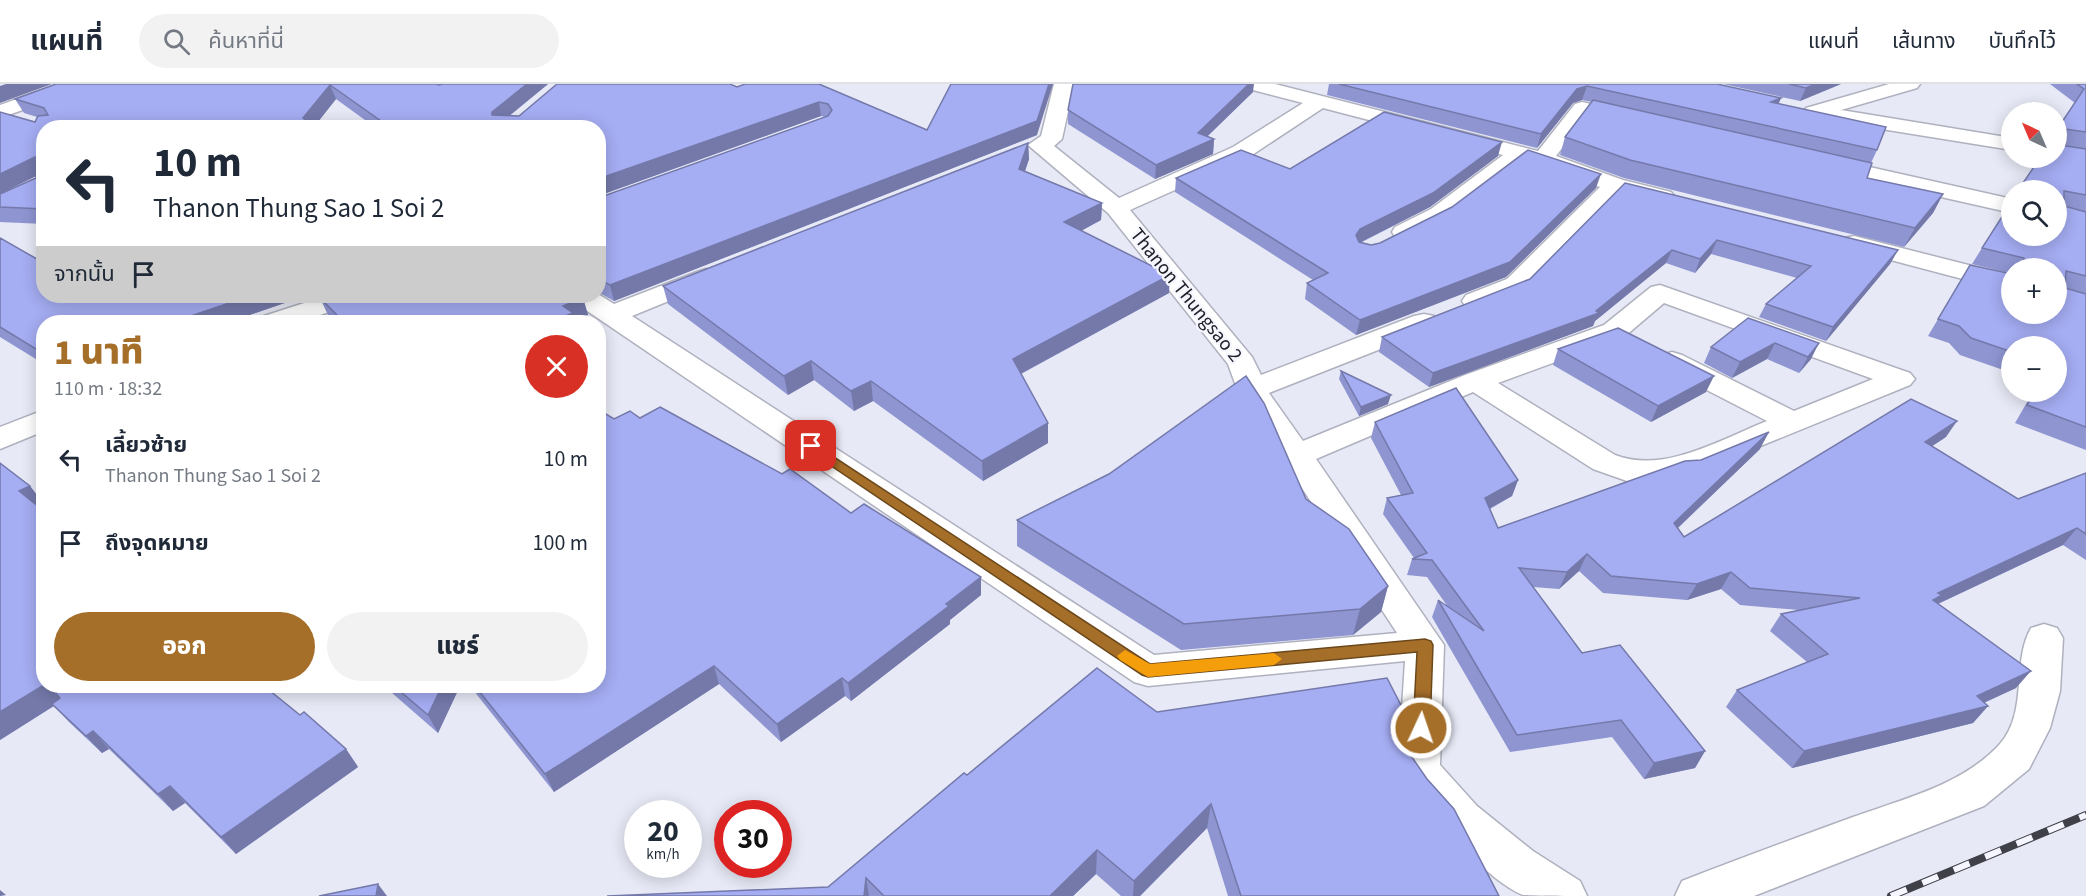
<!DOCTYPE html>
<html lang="th">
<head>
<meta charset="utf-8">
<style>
	:root { --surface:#fff; --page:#f2f2f3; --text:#1f2937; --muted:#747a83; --line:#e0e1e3; --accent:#a56e29 }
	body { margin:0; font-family:"Source Sans 3","Noto Sans Thai",sans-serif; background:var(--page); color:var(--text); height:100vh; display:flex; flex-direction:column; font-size:22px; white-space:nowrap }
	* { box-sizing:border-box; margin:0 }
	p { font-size:20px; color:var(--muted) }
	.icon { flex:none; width:33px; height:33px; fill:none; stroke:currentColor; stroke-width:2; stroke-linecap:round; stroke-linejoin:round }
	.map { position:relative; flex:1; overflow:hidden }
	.sheet { position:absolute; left:36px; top:231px; width:570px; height:378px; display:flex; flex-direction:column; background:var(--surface); border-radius:24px; box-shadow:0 3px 15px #0003 }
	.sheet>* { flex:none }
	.top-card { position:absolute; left:36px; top:36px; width:570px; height:183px; border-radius:24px; box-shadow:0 3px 15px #0003; background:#fff; color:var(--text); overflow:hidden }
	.needle { width:39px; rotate:316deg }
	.buttons { position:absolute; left:2001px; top:18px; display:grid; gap:12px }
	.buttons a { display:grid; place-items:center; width:66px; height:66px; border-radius:50%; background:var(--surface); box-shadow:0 3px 15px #0003; font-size:30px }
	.speed { position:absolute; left:624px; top:716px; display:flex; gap:12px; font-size:30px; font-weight:700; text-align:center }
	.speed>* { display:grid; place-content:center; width:78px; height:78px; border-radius:50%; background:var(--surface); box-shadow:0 3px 15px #0003; line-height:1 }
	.speed small { font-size:15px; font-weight:400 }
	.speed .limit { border:9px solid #d22; background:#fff; color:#111 }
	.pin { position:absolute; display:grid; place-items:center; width:51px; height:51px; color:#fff; margin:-26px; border-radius:12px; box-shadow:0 3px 9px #0006 }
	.me { position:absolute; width:66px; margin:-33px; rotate:3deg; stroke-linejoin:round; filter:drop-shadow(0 0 4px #0008) }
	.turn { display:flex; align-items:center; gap:21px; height:126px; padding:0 18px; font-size:27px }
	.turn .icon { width:78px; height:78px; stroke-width:2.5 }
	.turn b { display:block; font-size:42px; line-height:51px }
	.then { display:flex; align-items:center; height:57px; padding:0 18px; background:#0003; gap:12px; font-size:22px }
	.round { display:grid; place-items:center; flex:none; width:63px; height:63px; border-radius:32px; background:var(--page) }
	.head { display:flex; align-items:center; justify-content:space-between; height:102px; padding:0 18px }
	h1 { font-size:36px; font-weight:800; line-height:45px; color:var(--accent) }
	.cta { display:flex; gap:12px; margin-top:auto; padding:12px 18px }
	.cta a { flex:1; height:69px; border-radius:36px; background:var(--accent); color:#fff; font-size:24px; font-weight:800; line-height:69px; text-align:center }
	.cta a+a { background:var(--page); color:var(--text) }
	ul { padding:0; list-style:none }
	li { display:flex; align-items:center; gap:18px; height:84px; padding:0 18px }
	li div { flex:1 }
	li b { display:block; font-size:22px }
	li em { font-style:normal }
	header { display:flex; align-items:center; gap:36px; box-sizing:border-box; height:84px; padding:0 30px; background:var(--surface); border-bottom:2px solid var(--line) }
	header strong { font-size:28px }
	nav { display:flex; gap:33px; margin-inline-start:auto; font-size:21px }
	.search { width:420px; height:54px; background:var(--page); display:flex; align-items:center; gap:15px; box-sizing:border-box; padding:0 21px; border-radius:33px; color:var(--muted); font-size:22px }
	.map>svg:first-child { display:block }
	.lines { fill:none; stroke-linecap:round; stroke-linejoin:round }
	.street-casing { stroke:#afb1be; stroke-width:3 }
	.street { fill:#fff; fill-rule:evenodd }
	.rail-casing { stroke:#404148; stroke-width:8 }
	.rail { stroke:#f5f6ff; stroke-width:6; stroke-dasharray:17; stroke-linecap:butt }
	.wall { fill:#8e95d1 }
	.shaded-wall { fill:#7479aa }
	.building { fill:#a5adf3; stroke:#7479aa; stroke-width:1.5 }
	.route { fill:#a56e29; stroke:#6b481b; stroke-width:1.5 }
	.slow { fill:#f59e0b }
	.labels { text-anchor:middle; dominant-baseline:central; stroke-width:4.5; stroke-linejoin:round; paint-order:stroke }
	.street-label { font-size:20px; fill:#212227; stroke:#f5f6ff }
</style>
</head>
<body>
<header>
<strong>แผนที่</strong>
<div class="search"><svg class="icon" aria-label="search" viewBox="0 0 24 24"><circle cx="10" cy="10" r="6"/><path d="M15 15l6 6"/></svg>ค้นหาที่นี่</div>
<nav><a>แผนที่</a><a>เส้นทาง</a><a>บันทึกไว้</a></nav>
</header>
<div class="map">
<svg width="2086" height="812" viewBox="0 0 2086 812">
	<rect width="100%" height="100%" fill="#e7e9f6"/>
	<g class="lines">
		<defs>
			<g id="street">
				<path d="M 59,0 L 87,0 L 84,4 L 0,34 L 0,21 Z"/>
				<path d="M 1054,0 L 1074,0 L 1062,55 L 1054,62 L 1119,114 L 1233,63 L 1303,19 L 1245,4 L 1242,0 L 1275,0 L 1538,67 L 1575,20 L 1582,18 L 1638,31 L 1641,35 L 1638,39 L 1631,41 L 1587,31 L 1556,72 L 1623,96 L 1671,108 L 1675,113 L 1671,118 L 1663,120 L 1620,109 L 1525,207 L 1484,223 L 1475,225 L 1466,223 L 1462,217 L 1466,211 L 1507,195 L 1600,103 L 1524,77 C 1498,96 1426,161 1395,153 L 1392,148 L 1395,143 L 1431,125 L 1503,71 L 1323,24 L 1249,73 L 1130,126 L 1252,273 L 1261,291 L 1414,232 L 1424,230 L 1434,232 L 1438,238 L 1434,244 L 1269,309 L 1303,357 L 1465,291 L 1604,241 L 1651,203 L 1660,201 L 1910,289 L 1915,295 L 1910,301 L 1692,390 L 1627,397 L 1593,385 L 1473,308 L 1316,375 L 1444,561 L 1440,681 L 1477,722 L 1533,767 L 1580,797 L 1587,812 C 1572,812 1536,812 1523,811 C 1488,797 1415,720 1398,686 L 1405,577 L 1148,602 L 1134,598 L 574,218 L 570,212 L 598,210 L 614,220 L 697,188 L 706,185 L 715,188 L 719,193 L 715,198 L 632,232 L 1154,571 L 1397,549 L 1237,305 L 1228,280 L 1108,129 L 1028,61 L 1041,52 ZM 1664,219 L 1873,295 L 1794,327 L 1682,271 L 1672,268 L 1662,271 L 1658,277 L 1662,283 L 1767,337 C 1722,355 1664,390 1615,371 L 1498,299 L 1624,253 Z"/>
				<path d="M 1889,0 L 1920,0 L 1917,4 L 1841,26 L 2012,54 L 2012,66 L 1813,34 L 1806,32 L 1803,28 L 1806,24 Z"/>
				<path d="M 1825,73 L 2012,115 L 2012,129 L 1817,85 L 1814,80 L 1817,75 Z"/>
				<path d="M 1854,152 L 2012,192 L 2012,208 L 1845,164 L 1842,159 L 1845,154 Z"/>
				<path d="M 326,212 L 363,212 L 359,218 L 299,238 L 260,238 L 264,232 Z"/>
				<path d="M 44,326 L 44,347 L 0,365 L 0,343 Z"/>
				<path d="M 2044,540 L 2057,544 L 2063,554 L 2060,607 L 2050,644 L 2029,685 L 1984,722 L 1754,812 L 1675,812 L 1682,797 C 1738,775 1796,754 1853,733 C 1903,715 1962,701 1999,661 C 2029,628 2011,579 2031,544 Z"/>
			</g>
		</defs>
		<use href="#street" class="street-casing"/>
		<use href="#street" class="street"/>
		<defs>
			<path id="rail" d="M 1891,812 L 2086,731"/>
		</defs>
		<use href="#rail" class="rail-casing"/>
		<use href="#rail" class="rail"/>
	</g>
	<g class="wall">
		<path d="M 56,0 L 438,0 L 439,1 L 443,0 L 548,0 L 510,31 L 519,32 L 737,3 L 819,0 L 927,46 L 1037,51 L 614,217 L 598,208 L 598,114 L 825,33 L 821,32 L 598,112 L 598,44 L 376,44 L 336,15 L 314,43 L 44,44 L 44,140 L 0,138 L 0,110 L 36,94 L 36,92 L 0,110 L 37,33 L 24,29 L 15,15 Z"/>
		<path d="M 1329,0 L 1717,0 L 1781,14 L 1778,20 L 1877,66 L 1871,79 L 1867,94 L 1943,110 L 1933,129 L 1904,163 L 1624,94 L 1560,71 L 1565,53 L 1592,18 L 1582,16 L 1573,19 L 1537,64 L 1327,11 Z"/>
		<path d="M 1723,0 L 1841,0 L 1800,17 Z"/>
		<path d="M 2050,0 L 2086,0 L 2086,366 L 2015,339 L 2033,308 L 2056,308 L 2056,262 L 2012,262 L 2012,289 L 1960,271 L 1949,259 L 1928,252 L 1970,181 L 2012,230 L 2056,184 L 2012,184 L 2012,190 L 1972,180 L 1982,164 L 2012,152 L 2056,106 L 2019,106 L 2040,74 L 2056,74 L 2056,47 L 2075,19 Z"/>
		<path d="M 1253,8 L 1208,52 L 1214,55 L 1213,70 L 1155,95 L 1068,40 L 1068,26 Z"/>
		<path d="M 1028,59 L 1029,75 L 1025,87 L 1102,119 L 1101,136 L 1081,147 L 1169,209 L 1021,290 L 1048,359 L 983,397 L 873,317 L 854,327 L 814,296 L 788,311 L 668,220 L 663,202 Z"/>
		<path d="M 1498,72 L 1430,123 L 1360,159 L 1371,161 L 1380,159 L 1452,123 L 1596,104 L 1506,193 L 1356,251 L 1305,215 L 1307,199 L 1313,196 L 1175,108 L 1176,94 L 1290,85 Z"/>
		<path d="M 1625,99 L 1898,166 L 1890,180 L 1826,257 L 1759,233 L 1766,220 L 1797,194 L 1711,170 L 1695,189 L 1666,179 L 1595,237 L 1593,242 L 1429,303 L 1379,268 L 1382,253 L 1530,195 Z"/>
		<path d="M 0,154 L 107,215 L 112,212 L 305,212 L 229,238 L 44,238 L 44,280 L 0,253 Z"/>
		<path d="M 320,214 L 583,214 L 588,231 L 575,236 L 576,238 L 335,238 L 328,231 Z"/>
		<path d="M 1748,234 L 1811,275 L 1799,289 L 1767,275 L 1732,294 L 1704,279 L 1711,263 Z"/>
		<path d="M 1558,265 L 1706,308 L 1651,338 L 1553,281 Z"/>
		<path d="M 1341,287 L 1388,320 L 1359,332 L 1339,295 Z"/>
		<path d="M 640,334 L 851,429 L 981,511 L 950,536 L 950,540 L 851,617 L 845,612 L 781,658 L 719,600 L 554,708 L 470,602 L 598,602 L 614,335 Z"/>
		<path d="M 1375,338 L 1518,396 L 1512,412 L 1490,425 L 1498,444 L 1701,376 L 1760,365 L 1678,444 L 1684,453 L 1946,353 L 1932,362 L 2018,415 L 2086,389 L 2086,476 L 2063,461 L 1938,520 L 2016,604 L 1984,619 L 1988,622 L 1973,639 L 1792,684 L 1726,623 L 1737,606 L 1807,578 L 1770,547 L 1781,530 L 1799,526 L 1740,521 L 1721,505 L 1687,516 L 1603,509 L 1579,487 L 1559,505 L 1533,503 L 1582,569 L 1705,667 L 1695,684 L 1644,695 L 1612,653 L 1510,668 L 1432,533 L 1438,516 L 1448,523 L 1427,493 L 1407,491 L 1412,475 L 1414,474 L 1383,430 L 1387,414 L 1401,411 L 1371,354 Z"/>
		<path d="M 30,402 L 43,419 L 38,422 L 44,602 L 346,665 L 358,683 L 236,770 L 185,719 L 173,727 L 109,665 L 102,669 L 69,638 L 54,622 L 0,656 Z"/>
		<path d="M 1306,415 L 1388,502 L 1381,528 L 1353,551 L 1181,566 L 1017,462 L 1017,436 Z"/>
		<path d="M 384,602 L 460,602 L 438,649 Z"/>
		<path d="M 1157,628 L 1405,663 L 1499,812 L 1228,812 L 1207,744 L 1140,812 L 1121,812 L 1096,790 L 1073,812 L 607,812 L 828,803 L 967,691 Z"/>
	</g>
	<g class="shaded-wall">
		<path d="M 6,0 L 52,0 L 0,19 L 0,2 Z"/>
		<path d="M 527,0 L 548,0 L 497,42 L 492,31 L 492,28 Z"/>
		<path d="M 1049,0 L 1053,0 L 1037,51 L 614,217 L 610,201 Z"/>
		<path d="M 1249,0 L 1254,0 L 1253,8 L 1197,62 L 1214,55 L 1213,70 L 1155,95 L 1156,81 L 1198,49 Z"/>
		<path d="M 1815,0 L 1841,0 L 1800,17 L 1806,4 Z"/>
		<path d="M 330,1 L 336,15 L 313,44 L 303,34 Z"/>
		<path d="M 1587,2 L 1582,16 L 1573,19 L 1537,64 L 1541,50 L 1577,5 Z"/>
		<path d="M 1781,14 L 1775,28 L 1771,18 Z"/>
		<path d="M 819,18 L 821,32 L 598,112 L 598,95 Z"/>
		<path d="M 1502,58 L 1498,72 L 1430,123 L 1357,160 L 1356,151 L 1360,145 Z"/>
		<path d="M 1028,59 L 1029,75 L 1020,102 L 1019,85 Z"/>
		<path d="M 35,73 L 44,88 L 0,110 L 0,90 Z"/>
		<path d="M 1601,90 L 1596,104 L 1506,193 L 1356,251 L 1360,236 Z"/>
		<path d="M 1943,110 L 1933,129 L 1904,163 L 1915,144 Z"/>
		<path d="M 1102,119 L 1101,136 L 1064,156 L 1064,138 Z"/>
		<path d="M 1717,156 L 1711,170 L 1695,189 L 1700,175 Z"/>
		<path d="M 1672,166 L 1666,179 L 1595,237 L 1593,242 L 1429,303 L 1433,289 L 1596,227 Z"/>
		<path d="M 1898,166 L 1890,180 L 1826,257 L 1833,243 Z"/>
		<path d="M 1170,191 L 1169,209 L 1013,294 L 1013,275 Z"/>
		<path d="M 250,212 L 305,212 L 229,238 L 173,238 Z"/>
		<path d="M 310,212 L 320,212 L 312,214 Z"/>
		<path d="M 583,214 L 588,231 L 575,236 L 576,238 L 550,238 L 563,222 Z"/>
		<path d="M 1775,259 L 1767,275 L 1732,294 L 1740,278 Z"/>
		<path d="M 1819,259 L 1811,275 L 1799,289 L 1808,273 Z"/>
		<path d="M 811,277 L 814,296 L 788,311 L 784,292 Z"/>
		<path d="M 1714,292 L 1706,308 L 1651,338 L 1658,322 Z"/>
		<path d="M 871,297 L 873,317 L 854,327 L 851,307 Z"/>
		<path d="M 1391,311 L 1388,320 L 1359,332 L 1361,323 Z"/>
		<path d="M 1957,337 L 1946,353 L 1914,374 L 1925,358 Z"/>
		<path d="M 1048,339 L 1048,359 L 983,397 L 982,377 Z"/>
		<path d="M 1769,348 L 1760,365 L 1665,456 L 1674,439 Z"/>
		<path d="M 1518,396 L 1512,412 L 1479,430 L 1485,414 Z"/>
		<path d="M 30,402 L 43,419 L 33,424 L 19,407 Z"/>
		<path d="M 2077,444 L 2063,461 L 1933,522 L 1920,532 L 1938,509 Z"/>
		<path d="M 1587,470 L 1579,487 L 1559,505 L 1567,488 Z"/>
		<path d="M 1731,488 L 1721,505 L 1687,516 L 1697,500 Z"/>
		<path d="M 981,493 L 981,511 L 950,536 L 950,540 L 851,617 L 848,599 Z"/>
		<path d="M 1388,502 L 1381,528 L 1353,551 L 1360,525 Z"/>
		<path d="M 714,582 L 719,600 L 554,708 L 545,690 Z"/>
		<path d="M 2031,587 L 2016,604 L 1965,627 L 1988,622 L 1973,639 L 1792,684 L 1804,667 L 1977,612 Z"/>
		<path d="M 842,594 L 845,612 L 781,658 L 777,640 Z"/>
		<path d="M 44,601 L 50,602 L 63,616 L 0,656 L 0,628 Z"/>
		<path d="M 442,602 L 460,602 L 438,649 L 428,631 Z"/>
		<path d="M 93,647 L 109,665 L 102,669 L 86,652 Z"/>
		<path d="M 346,665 L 358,683 L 236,770 L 221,753 Z"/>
		<path d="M 1705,667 L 1695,684 L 1644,695 L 1654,679 Z"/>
		<path d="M 170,702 L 185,719 L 173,727 L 158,710 Z"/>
		<path d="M 1211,720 L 1207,744 L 1140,812 L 1133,812 L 1134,797 Z"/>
		<path d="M 1097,766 L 1096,790 L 1073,812 L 1050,812 Z"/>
		<path d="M 866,794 L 869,812 L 864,812 Z"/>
		<path d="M 378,800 L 387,812 L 376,812 Z"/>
		<path d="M 0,806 L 6,811 L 0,812 Z"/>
	</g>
	<g class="building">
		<path d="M 56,0 L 436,0 L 439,1 L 443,0 L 527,0 L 492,28 L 492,31 L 519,32 L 557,0 L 730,0 L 737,3 L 745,0 L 819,0 L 927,46 L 951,0 L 1049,0 L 1037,37 L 610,201 L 598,195 L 598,114 L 828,32 L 832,26 L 828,20 L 819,18 L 598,95 L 598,44 L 391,44 L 330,1 L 303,34 L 314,44 L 44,44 L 44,125 L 0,123 L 0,110 L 36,94 L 35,73 L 0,90 L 0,28 L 35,38 L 38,32 L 48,31 L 44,24 L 15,15 Z"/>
		<path d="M 1073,0 L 1249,0 L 1198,49 L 1214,55 L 1156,81 L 1068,26 Z"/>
		<path d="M 1339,0 L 1717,0 L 1781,14 L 1771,18 L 1886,43 L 1877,66 L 1587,2 L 1577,5 L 1541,50 Z"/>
		<path d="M 1789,0 L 1815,0 L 1806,4 Z"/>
		<path d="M 2077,0 L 2086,0 L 2086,48 L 2065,45 L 2059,61 L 2086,65 L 2086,111 L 2064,107 L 2064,122 L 2086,128 L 2086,192 L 2066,187 L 2065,204 L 2086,210 L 2086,343 L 2027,321 L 2035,308 L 2056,308 L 2056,262 L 2012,262 L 2012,268 L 1971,254 L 1959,242 L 1938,235 L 1970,181 L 2012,190 L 2012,230 L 2056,230 L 2056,184 L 2024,184 L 2024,174 L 1982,164 L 2012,117 L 2012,152 L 2056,152 L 2056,106 L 2023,106 L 2023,99 L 2040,74 L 2056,74 L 2056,47 L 2084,5 Z"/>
		<path d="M 1593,16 L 1872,79 L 1867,94 L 1943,110 L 1915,144 L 1630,76 L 1565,53 Z"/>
		<path d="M 1384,28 L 1502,58 L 1433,109 L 1360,145 L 1356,151 L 1359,158 L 1371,161 L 1380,159 L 1452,123 L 1528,66 L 1601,90 L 1510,178 L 1360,236 L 1307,199 L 1328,189 L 1176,94 L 1241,66 L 1290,85 Z"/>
		<path d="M 1028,59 L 1019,85 L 1102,119 L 1064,138 L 1170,191 L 1013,275 L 1048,339 L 982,377 L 871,297 L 851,307 L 811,277 L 784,292 L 663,202 Z"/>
		<path d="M 1625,99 L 1898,166 L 1833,243 L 1766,220 L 1811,182 L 1717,156 L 1700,175 L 1672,166 L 1596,227 L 1599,229 L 1433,289 L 1382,253 L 1530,195 Z"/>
		<path d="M 0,154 L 44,179 L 44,212 L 101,212 L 107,215 L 112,212 L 250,212 L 173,238 L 44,238 L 44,270 L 0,243 Z"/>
		<path d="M 329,212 L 580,212 L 583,214 L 563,222 L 573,229 L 550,238 L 344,238 L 320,214 Z"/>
		<path d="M 1748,234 L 1819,259 L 1808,273 L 1775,259 L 1740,278 L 1711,263 Z"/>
		<path d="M 1618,244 L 1714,292 L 1658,322 L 1558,265 Z"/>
		<path d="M 1341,287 L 1391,311 L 1361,323 Z"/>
		<path d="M 1246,292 L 1264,319 L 1306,415 L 1349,445 L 1388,502 L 1360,525 L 1184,540 L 1017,436 L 1109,390 Z"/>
		<path d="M 1456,304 L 1518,396 L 1485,414 L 1498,444 L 1685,377 L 1701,376 L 1769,348 L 1674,439 L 1684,453 L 1911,315 L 1957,337 L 1925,358 L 2018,415 L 2086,389 L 2086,450 L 2077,444 L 1938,509 L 1942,511 L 1933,516 L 2031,587 L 1977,612 L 1988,622 L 1804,667 L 1737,606 L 1828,570 L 1781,530 L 1860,514 L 1750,504 L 1731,488 L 1697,500 L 1611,492 L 1587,470 L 1567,488 L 1519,484 L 1582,569 L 1620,561 L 1705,667 L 1654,679 L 1621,636 L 1517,651 L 1438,516 L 1484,547 L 1432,476 L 1412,475 L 1427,469 L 1387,414 L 1413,409 L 1375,338 Z"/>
		<path d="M 660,323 L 782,390 L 790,385 L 851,429 L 864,420 L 981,493 L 946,520 L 949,522 L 848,599 L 842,594 L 777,640 L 714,582 L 545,690 L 475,602 L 598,602 L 598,325 L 614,335 L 630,327 L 640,334 Z"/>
		<path d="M 0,379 L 30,402 L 19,407 L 44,427 L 44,601 L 0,628 Z"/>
		<path d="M 1097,584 L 1157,628 L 1387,594 L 1406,631 L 1405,663 L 1427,695 L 1454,725 L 1499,812 L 1241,812 L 1211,720 L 1134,797 L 1097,766 L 1050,812 L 884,812 L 866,794 L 864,812 L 607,812 L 828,803 L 964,689 L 967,691 Z"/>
		<path d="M 50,602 L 264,602 L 300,631 L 304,628 L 346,665 L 221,753 L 170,702 L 158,710 L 93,647 L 86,652 L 52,620 L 60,614 Z"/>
		<path d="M 394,602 L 442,602 L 428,631 Z"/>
		<path d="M 378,800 L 376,812 L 319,812 Z"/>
	</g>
	<path class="route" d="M 811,358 L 1150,580 L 1425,555 L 1431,557 L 1433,561 L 1430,644 L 1427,649 L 1415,649 L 1413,644 L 1417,568 L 1148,593 L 1142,591 L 806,365 L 804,362 Z"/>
	<path class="slow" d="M 1125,566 L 1150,580 L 1274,569 L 1282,575 L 1274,581 L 1148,593 L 1120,576 L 1117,572 Z"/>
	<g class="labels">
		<g class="street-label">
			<text transform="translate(1186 211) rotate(51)">Thanon Thungsao 2</text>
		</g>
	</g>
</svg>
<div class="buttons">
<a><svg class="needle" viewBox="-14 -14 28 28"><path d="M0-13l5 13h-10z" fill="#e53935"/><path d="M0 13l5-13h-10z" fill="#747a83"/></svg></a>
<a><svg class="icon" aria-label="search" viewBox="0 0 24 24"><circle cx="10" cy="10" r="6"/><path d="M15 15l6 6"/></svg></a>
<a>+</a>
<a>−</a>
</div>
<div class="speed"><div>20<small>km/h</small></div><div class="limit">30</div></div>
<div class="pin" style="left:811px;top:362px;background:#d93025"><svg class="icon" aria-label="arrive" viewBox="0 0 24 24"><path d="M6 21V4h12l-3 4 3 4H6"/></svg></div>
<svg class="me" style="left:1421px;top:644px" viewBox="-20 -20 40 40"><circle r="17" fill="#a56e29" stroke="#fff" stroke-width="3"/><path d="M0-11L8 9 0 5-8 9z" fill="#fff"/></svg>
<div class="top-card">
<div class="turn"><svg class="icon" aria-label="left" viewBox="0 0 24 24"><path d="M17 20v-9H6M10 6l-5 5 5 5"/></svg><div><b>10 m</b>Thanon Thung Sao 1 Soi 2</div></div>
<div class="then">จากนั้น<svg class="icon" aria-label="arrive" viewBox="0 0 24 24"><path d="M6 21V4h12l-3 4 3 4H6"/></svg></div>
</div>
<section class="sheet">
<div class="head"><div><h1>1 นาที</h1><p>110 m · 18:32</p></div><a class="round" style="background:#d93025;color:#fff"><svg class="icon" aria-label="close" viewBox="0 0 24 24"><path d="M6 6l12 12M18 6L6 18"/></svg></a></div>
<ul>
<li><svg class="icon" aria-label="left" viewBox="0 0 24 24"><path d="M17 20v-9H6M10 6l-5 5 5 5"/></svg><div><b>เลี้ยวซ้าย</b><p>Thanon Thung Sao 1 Soi 2</p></div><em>10 m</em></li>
<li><svg class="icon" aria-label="arrive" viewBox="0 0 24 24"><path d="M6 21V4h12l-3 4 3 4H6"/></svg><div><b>ถึงจุดหมาย</b></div><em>100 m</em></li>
</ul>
<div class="cta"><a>ออก</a><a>แชร์</a></div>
</section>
</div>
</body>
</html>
